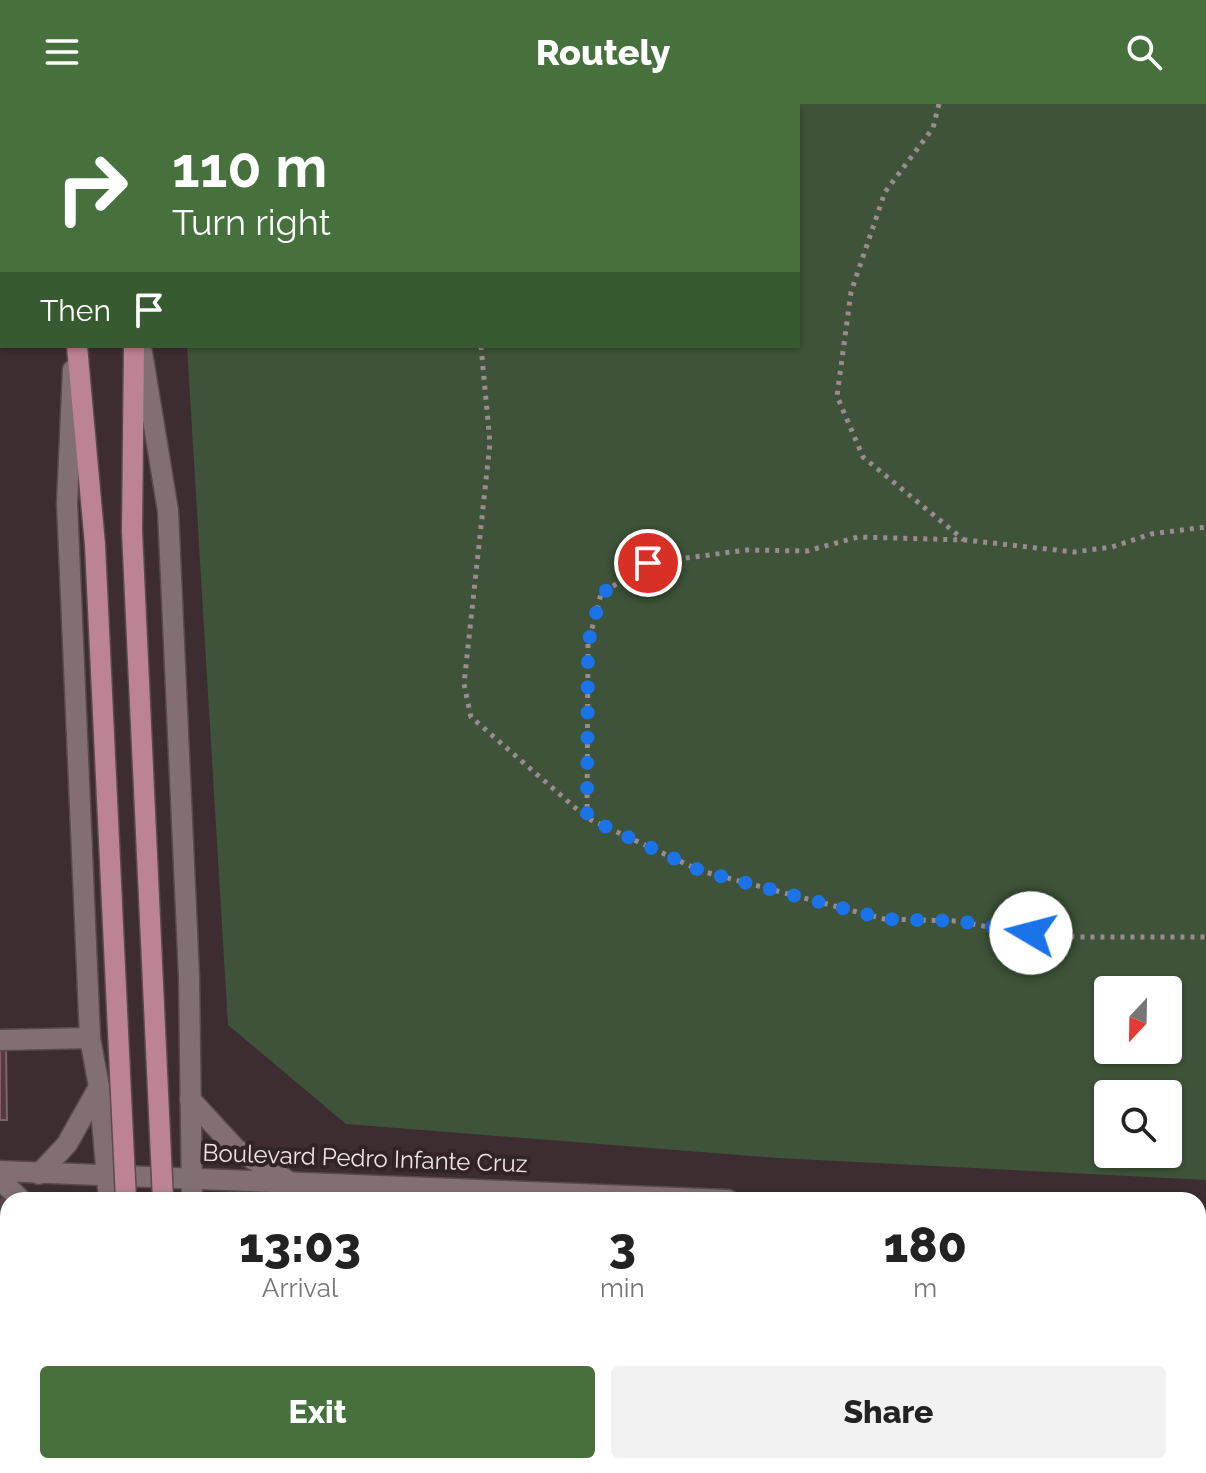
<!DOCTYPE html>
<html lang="en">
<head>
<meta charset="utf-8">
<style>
	:root { --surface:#fff; --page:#f2f2f2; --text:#222; --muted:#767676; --accent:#46713d }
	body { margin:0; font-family:Raleway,sans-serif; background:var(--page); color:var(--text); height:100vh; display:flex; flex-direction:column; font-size:30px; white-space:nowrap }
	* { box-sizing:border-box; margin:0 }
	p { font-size:26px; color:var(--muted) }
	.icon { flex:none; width:44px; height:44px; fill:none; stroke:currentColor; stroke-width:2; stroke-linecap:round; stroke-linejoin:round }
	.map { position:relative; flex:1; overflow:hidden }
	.details { position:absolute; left:0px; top:1088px; width:1206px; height:282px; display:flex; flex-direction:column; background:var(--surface); border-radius:24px 24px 0 0; box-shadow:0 2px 6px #0004 }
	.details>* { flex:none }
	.top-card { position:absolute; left:0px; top:0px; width:800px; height:244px; box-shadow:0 2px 6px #0004; background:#46713d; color:#fff; overflow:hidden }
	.needle { width:52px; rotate:202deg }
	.tools { position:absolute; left:1094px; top:872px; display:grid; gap:16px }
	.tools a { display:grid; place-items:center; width:88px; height:88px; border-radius:8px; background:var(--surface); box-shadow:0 2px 6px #0004; font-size:40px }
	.pin { position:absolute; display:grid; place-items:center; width:68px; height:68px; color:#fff; margin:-34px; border:4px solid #fff; border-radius:50%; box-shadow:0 2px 8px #0007 }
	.me { position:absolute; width:88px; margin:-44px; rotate:278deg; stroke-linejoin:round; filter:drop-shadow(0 0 6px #0008) }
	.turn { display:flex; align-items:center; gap:28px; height:168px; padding:0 40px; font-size:36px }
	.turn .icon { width:104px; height:104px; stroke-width:2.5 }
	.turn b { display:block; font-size:56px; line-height:68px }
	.then { display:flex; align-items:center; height:76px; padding:0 40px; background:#0003; gap:16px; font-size:30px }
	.eta { display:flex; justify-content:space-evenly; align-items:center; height:136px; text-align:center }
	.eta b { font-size:48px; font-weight:800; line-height:56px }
	.cta { display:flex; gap:16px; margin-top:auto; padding:16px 40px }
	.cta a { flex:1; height:92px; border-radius:8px; background:var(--accent); color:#fff; font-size:32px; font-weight:800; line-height:92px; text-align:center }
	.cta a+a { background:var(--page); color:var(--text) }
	header { display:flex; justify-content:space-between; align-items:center; height:104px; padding:0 40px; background:var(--accent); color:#fff; font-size:36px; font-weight:800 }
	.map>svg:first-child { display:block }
	.green { fill:#3e5339; fill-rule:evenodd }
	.building { fill:#5a3640; stroke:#786569; stroke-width:2 }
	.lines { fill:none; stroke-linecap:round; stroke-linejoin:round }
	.highway-tunnel { stroke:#57474b; stroke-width:24; stroke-dasharray:24 12; stroke-linecap:butt }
	.minor-casing { stroke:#584a4d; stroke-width:23 }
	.major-casing { stroke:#584a4d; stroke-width:23 }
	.highway-casing { stroke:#584a4d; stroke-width:27 }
	.path { stroke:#998b8e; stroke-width:5; stroke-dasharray:4 6; stroke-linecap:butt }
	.minor { stroke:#826f73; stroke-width:20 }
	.major { stroke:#bc8392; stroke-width:20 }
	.highway { stroke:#e391a7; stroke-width:24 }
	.major-bridge-casing { stroke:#584a4d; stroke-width:23; stroke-linecap:butt }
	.major-bridge { stroke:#bc8392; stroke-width:20 }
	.route { stroke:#1a73e8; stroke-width:14; stroke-dasharray:0 25.2 }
	.labels { text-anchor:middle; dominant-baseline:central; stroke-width:8; stroke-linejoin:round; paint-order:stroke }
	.street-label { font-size:24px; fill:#ede2e5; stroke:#322326 }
</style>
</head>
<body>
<header><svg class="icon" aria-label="menu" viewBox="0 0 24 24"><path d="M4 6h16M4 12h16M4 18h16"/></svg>Routely<svg class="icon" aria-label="search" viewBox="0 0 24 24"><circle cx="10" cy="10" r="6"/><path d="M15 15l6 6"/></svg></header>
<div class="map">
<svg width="1206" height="1369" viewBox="0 0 1206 1369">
	<rect width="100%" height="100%" fill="#3d2c30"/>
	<g class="green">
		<path d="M 174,0 L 1206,0 L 1206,1076 L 777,1054 L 346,1020 L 228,921 L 187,242 L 798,242 L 798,2 ZM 1168,886 L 1168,946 L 1108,946 L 1108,886 ZM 1108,990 L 1168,990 L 1168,1050 L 1108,1050 Z"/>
		<path d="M 451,1362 L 972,1362 L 969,1369 L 452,1369 Z"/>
	</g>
	<path class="building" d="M 0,944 L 6,944 L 7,1016 L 0,1016 Z"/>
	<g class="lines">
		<g class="highway-tunnel">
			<path d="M 0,1098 L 8,1099"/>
			<path d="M 0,1130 L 8,1130"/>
		</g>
		<defs>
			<g id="minor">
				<path d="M 141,242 L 168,407 L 189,872 L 192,1096"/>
				<path d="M 73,266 L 67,399 L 90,934 L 99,983 L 109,1096"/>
				<path d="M 0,936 L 90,934"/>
				<path d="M 190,995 L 236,1045 L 285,1075"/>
				<path d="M 0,1067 L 728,1096"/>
				<path d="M 39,1070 L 67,1040 L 99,983"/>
				<path d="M 0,1075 L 21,1096"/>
				<path d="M 1198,1115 L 1206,1116"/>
				<path d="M 0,1160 L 8,1157"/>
				<path d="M 0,1178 L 8,1181"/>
				<path d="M 1198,1219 L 1206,1220"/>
				<path d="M 122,1362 L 122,1369"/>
				<path d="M 207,1362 L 207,1369"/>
				<path d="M 252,1369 L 252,1362"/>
				<path d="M 992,1369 L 994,1362"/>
			</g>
			<g id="major">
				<path d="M 69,0 L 69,2"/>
				<path d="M 126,0 L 126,2"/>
				<path d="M 77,242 L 95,441"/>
				<path d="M 132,427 L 134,242"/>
				<path d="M 139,1362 L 139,1369"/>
				<path d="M 176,1362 L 176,1369"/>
			</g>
			<g id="highway">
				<path d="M 1198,1147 L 1206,1147"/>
				<path d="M 1198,1186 L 1206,1186"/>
			</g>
		</defs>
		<use href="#minor" class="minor-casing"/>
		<use href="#major" class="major-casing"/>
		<use href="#highway" class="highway-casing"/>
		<g class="path">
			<path d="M 449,0 L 449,2"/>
			<path d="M 939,0 L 933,24 L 885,88 L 851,188 L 837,292 L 863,353 L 964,436"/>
			<path d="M 481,242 L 490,339 L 464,580 L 471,613 L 587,714 L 701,767 L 884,815 L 958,817 L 1008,827 L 1078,833 L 1206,833"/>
			<path d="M 587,714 L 588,540 L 601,490 L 648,459 L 747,446 L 807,447 L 858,433 L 965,436 L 1074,448 L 1112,443 L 1151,430 L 1206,423"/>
		</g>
		<use href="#minor" class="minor"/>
		<use href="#major" class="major"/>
		<use href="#highway" class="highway"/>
		<defs>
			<g id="major-bridge">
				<path d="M 132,427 L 163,1096"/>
				<path d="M 95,441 L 126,1096"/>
			</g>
		</defs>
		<use href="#major-bridge" class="major-bridge-casing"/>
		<use href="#major-bridge" class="major-bridge"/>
	</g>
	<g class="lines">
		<path class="route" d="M 648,459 L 601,490 L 588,540 L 587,714 L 701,767 L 884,815 L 958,817 L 1031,829"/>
	</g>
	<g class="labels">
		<g class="street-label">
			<text transform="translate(365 1054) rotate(2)">Boulevard Pedro Infante Cruz</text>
		</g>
	</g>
</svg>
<div class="tools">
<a><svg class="needle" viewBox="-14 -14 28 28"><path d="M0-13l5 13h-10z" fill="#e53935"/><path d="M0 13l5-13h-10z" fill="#767676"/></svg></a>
<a><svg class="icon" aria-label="search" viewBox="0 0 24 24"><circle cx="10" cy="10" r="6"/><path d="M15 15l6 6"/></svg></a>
</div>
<div class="pin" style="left:648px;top:459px;background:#d93025"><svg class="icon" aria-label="arrive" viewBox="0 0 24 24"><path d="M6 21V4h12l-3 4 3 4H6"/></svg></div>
<svg class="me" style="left:1031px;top:829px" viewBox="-20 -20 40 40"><circle r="19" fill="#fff"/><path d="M0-13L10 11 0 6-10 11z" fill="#1a73e8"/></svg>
<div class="top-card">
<div class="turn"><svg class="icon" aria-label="right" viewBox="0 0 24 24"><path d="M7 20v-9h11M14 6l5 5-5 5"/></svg><div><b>110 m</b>Turn right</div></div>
<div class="then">Then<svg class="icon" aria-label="arrive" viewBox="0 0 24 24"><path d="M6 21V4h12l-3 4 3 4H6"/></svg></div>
</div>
<section class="details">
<div class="eta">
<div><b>13:03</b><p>Arrival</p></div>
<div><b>3</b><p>min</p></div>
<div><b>180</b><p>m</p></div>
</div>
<div class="cta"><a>Exit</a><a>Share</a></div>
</section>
</div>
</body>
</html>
